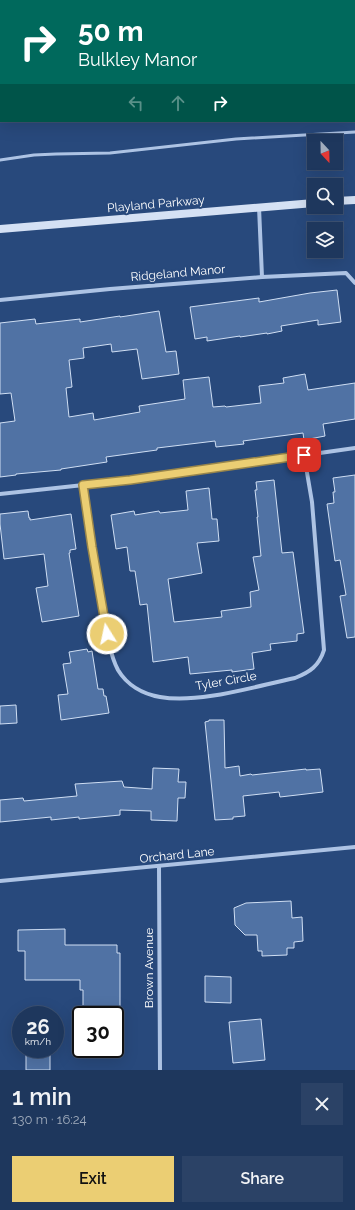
<!DOCTYPE html>
<html lang="en">
<head>
<meta charset="utf-8">
<style>
	:root { --surface:#1e375d; --page:#2b4266; --text:#f1f3f6; --muted:#a1acbc; --line:#3c5172; --accent:#ebce73 }
	body { margin:0; font-family:Raleway,sans-serif; background:var(--page); color:var(--text); height:100vh; display:flex; flex-direction:column; font-size:15px; white-space:nowrap }
	* { box-sizing:border-box; margin:0 }
	p { font-size:13px; color:var(--muted) }
	.icon { flex:none; width:22px; height:22px; fill:none; stroke:currentColor; stroke-width:2; stroke-linecap:round; stroke-linejoin:round }
	.map { position:relative; height:1070px; overflow:hidden }
	.drawer { display:flex; flex-direction:column; background:var(--surface); flex:1 }
	.drawer>* { flex:none }
	.top-card { position:absolute; left:0px; top:0px; width:355px; height:122px; box-shadow:0 4px 16px #0002,0 0 0 1px var(--line); background:#00695c; color:#fff; overflow:hidden }
	.needle { width:26px; rotate:158deg }
	.controls { position:absolute; left:307px; top:134px; display:grid; gap:8px }
	.controls a { display:grid; place-items:center; width:36px; height:36px; border-radius:0px; background:var(--surface); box-shadow:0 4px 16px #0002,0 0 0 1px var(--line); font-size:20px }
	.speed { position:absolute; left:12px; top:1006px; display:flex; gap:8px; font-size:20px; font-weight:700; text-align:center }
	.speed>* { display:grid; place-content:center; width:52px; height:52px; border-radius:50%; background:var(--surface); box-shadow:0 4px 16px #0002,0 0 0 1px var(--line); line-height:1 }
	.speed small { font-size:10px; font-weight:400 }
	.speed .limit { border:2px solid #111; border-radius:6px; background:#fff; color:#111 }
	.pin { position:absolute; display:grid; place-items:center; width:34px; height:34px; color:#fff; margin:-17px; border-radius:8px; box-shadow:0 2px 6px #0006 }
	.me { position:absolute; width:44px; margin:-22px; rotate:350deg; stroke-linejoin:round; filter:drop-shadow(0 0 3px #0008) }
	.turn { display:flex; align-items:center; gap:14px; height:84px; padding:0 12px; font-size:18px }
	.turn .icon { width:52px; height:52px; stroke-width:2.5 }
	.turn b { display:block; font-size:28px; line-height:34px }
	.lanes { display:flex; align-items:center; height:38px; padding:0 12px; background:#0003; justify-content:center; gap:20px; direction:ltr }
	.lanes .off { opacity:.35 }
	.round { display:grid; place-items:center; flex:none; width:42px; height:42px; border-radius:0px; background:var(--page) }
	.headline { display:flex; align-items:center; justify-content:space-between; height:68px; padding:0 12px }
	h1 { font-size:24px; font-weight:600; line-height:30px }
	.action { display:flex; gap:8px; margin-top:auto; padding:8px 12px }
	.action a { flex:1; height:46px; border-radius:0px; background:var(--accent); color:#111; font-size:16px; font-weight:600; line-height:46px; text-align:center }
	.action a+a { background:var(--page); color:var(--text) }
	.map>svg:first-child { display:block }
	.building { fill:#5072a4; stroke:#cfdef3 }
	.lines { fill:none; stroke-linecap:round; stroke-linejoin:round }
	.service { stroke:#adc3e4; stroke-width:3 }
	.minor { stroke:#adc3e4; stroke-width:4 }
	.secondary { stroke:#d5e1f4; stroke-width:8 }
	.route-casing { stroke:#99864b; stroke-width:10 }
	.route { stroke:#ebce73; stroke-width:7 }
	.labels { text-anchor:middle; dominant-baseline:central; stroke-width:4; stroke-linejoin:round; paint-order:stroke }
	.street-label { font-size:12px; fill:#fff; stroke:#28497c }
</style>
</head>
<body>
<div class="map">
<svg width="355" height="1070" viewBox="0 0 355 1070">
	<rect width="100%" height="100%" fill="#28497c"/>
	<g class="building">
		<path d="M 337,290 L 341,322 L 318,325 L 318,320 L 281,326 L 282,331 L 267,334 L 267,333 L 240,337 L 240,336 L 207,341 L 207,337 L 195,339 L 190,307 L 259,298 L 259,302 L 310,293 Z"/>
		<path d="M 159,311 L 166,352 L 176,351 L 179,374 L 142,379 L 137,349 L 112,352 L 111,344 L 83,348 L 84,358 L 69,360 L 72,387 L 66,388 L 69,417 L 93,413 L 94,420 L 140,412 L 139,406 L 185,399 L 183,380 L 209,377 L 213,407 L 225,406 L 226,407 L 261,403 L 259,386 L 284,383 L 283,378 L 305,374 L 308,390 L 355,383 L 355,419 L 323,424 L 325,436 L 304,440 L 303,433 L 243,441 L 244,444 L 216,447 L 215,441 L 157,448 L 157,450 L 106,457 L 107,462 L 61,469 L 61,470 L 16,474 L 16,475 L 0,477 L 0,423 L 15,421 L 11,393 L 0,394 L 0,323 L 35,319 L 36,324 L 80,319 L 80,322 L 120,316 L 120,317 Z"/>
		<path d="M 355,475 L 355,637 L 347,638 L 340,596 L 346,595 L 340,560 L 335,561 L 327,504 L 334,503 L 333,492 L 335,492 L 333,478 Z"/>
		<path d="M 274,480 L 282,553 L 293,552 L 304,633 L 297,634 L 297,641 L 270,644 L 271,650 L 252,653 L 254,669 L 232,672 L 232,670 L 190,674 L 188,657 L 153,662 L 147,604 L 140,605 L 135,571 L 130,571 L 127,547 L 116,549 L 111,515 L 134,511 L 135,515 L 159,511 L 160,513 L 188,510 L 186,491 L 209,488 L 212,519 L 217,519 L 219,541 L 197,543 L 202,573 L 168,579 L 174,622 L 222,617 L 221,611 L 251,607 L 250,592 L 259,590 L 253,557 L 261,556 L 257,517 L 258,517 L 255,490 L 257,490 L 256,482 Z"/>
		<path d="M 28,511 L 29,518 L 30,518 L 30,520 L 71,514 L 76,549 L 70,550 L 70,553 L 69,553 L 79,616 L 42,622 L 36,588 L 48,586 L 44,554 L 4,559 L 0,524 L 0,514 Z"/>
		<path d="M 87,649 L 88,652 L 92,651 L 98,689 L 103,689 L 104,696 L 106,696 L 109,713 L 61,720 L 58,695 L 68,694 L 63,664 L 71,663 L 69,652 Z"/>
		<path d="M 16,705 L 17,723 L 0,724 L 0,706 Z"/>
		<path d="M 209,720 L 224,720 L 225,768 L 239,766 L 240,776 L 251,774 L 252,775 L 306,769 L 306,770 L 320,769 L 323,792 L 280,797 L 279,792 L 243,796 L 245,816 L 233,817 L 233,819 L 215,820 L 205,722 L 209,721 Z"/>
		<path d="M 153,768 L 179,769 L 178,782 L 186,782 L 185,798 L 178,798 L 177,821 L 151,820 L 151,811 L 120,810 L 120,815 L 79,819 L 79,817 L 51,820 L 51,817 L 0,822 L 0,800 L 23,798 L 24,801 L 77,796 L 75,784 L 122,781 L 124,787 L 152,789 Z"/>
		<path d="M 291,901 L 292,918 L 302,917 L 303,941 L 294,942 L 294,948 L 287,948 L 287,955 L 262,956 L 262,951 L 258,951 L 257,935 L 245,935 L 235,925 L 234,908 L 246,903 Z"/>
		<path d="M 65,929 L 65,945 L 117,945 L 117,953 L 120,953 L 120,1008 L 99,1009 L 99,1006 L 83,1006 L 83,990 L 80,990 L 80,980 L 25,980 L 25,951 L 18,951 L 18,930 Z"/>
		<path d="M 205,976 L 231,977 L 231,1003 L 205,1002 Z"/>
		<path d="M 261,1019 L 265,1060 L 233,1063 L 229,1022 Z"/>
		<rect x="26" y="1049" width="24" height="21"/>
	</g>
	<g class="lines">
		<path class="service" d="M 0,160 L 34,155 L 56,154 L 110,153 L 236,139 L 355,132"/>
		<g class="minor">
			<path d="M 354,37 L 355,37"/>
			<path d="M 0,64 L 1,64"/>
			<path d="M 259,207 L 262,277"/>
			<path d="M 0,300 L 110,289 L 262,277 L 346,273 L 355,283"/>
			<path d="M 83,485 C 89,526 95,567 103,608 C 106,627 109,653 118,670 C 127,685 143,694 160,697 C 199,704 256,686 295,678 C 310,672 319,666 324,650 L 312,502 L 304,455"/>
			<path d="M 0,494 L 130,480 L 355,448"/>
			<path d="M 159,867 L 160,1070"/>
			<path d="M 0,881 L 355,847"/>
		</g>
		<g class="secondary">
			<path d="M 336,201 L 355,200"/>
			<path d="M 0,229 L 314,203"/>
		</g>
	</g>
	<g class="lines">
		<defs>
			<path id="route" d="M 107,634 L 92,547 L 83,485 L 130,480 L 304,455"/>
		</defs>
		<use href="#route" class="route-casing"/>
		<use href="#route" class="route"/>
	</g>
	<g class="labels">
		<g class="street-label">
			<text transform="translate(156 204) rotate(-5)">Playland Parkway</text>
			<text transform="translate(178 273) rotate(-5)">Ridgeland Manor</text>
			<text transform="translate(226 681) rotate(-10)">Tyler Circle</text>
			<text transform="translate(177 855) rotate(-6)">Orchard Lane</text>
			<text transform="translate(149 968) rotate(-90)">Brown Avenue</text>
		</g>
	</g>
</svg>
<div class="controls">
<a><svg class="needle" viewBox="-14 -14 28 28"><path d="M0-13l5 13h-10z" fill="#e53935"/><path d="M0 13l5-13h-10z" fill="#a1acbc"/></svg></a>
<a><svg class="icon" aria-label="search" viewBox="0 0 24 24"><circle cx="10" cy="10" r="6"/><path d="M15 15l6 6"/></svg></a>
<a><svg class="icon" aria-label="layers" viewBox="0 0 24 24"><path d="M12 4l9 5-9 5-9-5zM3 14l9 5 9-5"/></svg></a>
</div>
<div class="speed"><div>26<small>km/h</small></div><div class="limit">30</div></div>
<div class="pin" style="left:304px;top:455px;background:#d93025"><svg class="icon" aria-label="arrive" viewBox="0 0 24 24"><path d="M6 21V4h12l-3 4 3 4H6"/></svg></div>
<svg class="me" style="left:107px;top:634px" viewBox="-20 -20 40 40"><circle r="17" fill="#ebce73" stroke="#fff" stroke-width="3"/><path d="M0-11L8 9 0 5-8 9z" fill="#fff"/></svg>
<div class="top-card">
<div class="turn"><svg class="icon" aria-label="right" viewBox="0 0 24 24"><path d="M7 20v-9h11M14 6l5 5-5 5"/></svg><div><b>50 m</b>Bulkley Manor</div></div>
<div class="lanes"><svg class="icon off" aria-label="left" viewBox="0 0 24 24"><path d="M17 20v-9H6M10 6l-5 5 5 5"/></svg><svg class="icon off" aria-label="ahead" viewBox="0 0 24 24"><path d="M12 20V5M6 11l6-6 6 6"/></svg><svg class="icon" aria-label="right" viewBox="0 0 24 24"><path d="M7 20v-9h11M14 6l5 5-5 5"/></svg></div>
</div>
</div>
<section class="drawer">
<div class="headline"><div><h1>1 min</h1><p>130 m · 16:24</p></div><a class="round"><svg class="icon" aria-label="close" viewBox="0 0 24 24"><path d="M6 6l12 12M18 6L6 18"/></svg></a></div>
<div class="action"><a>Exit</a><a>Share</a></div>
</section>
</body>
</html>
